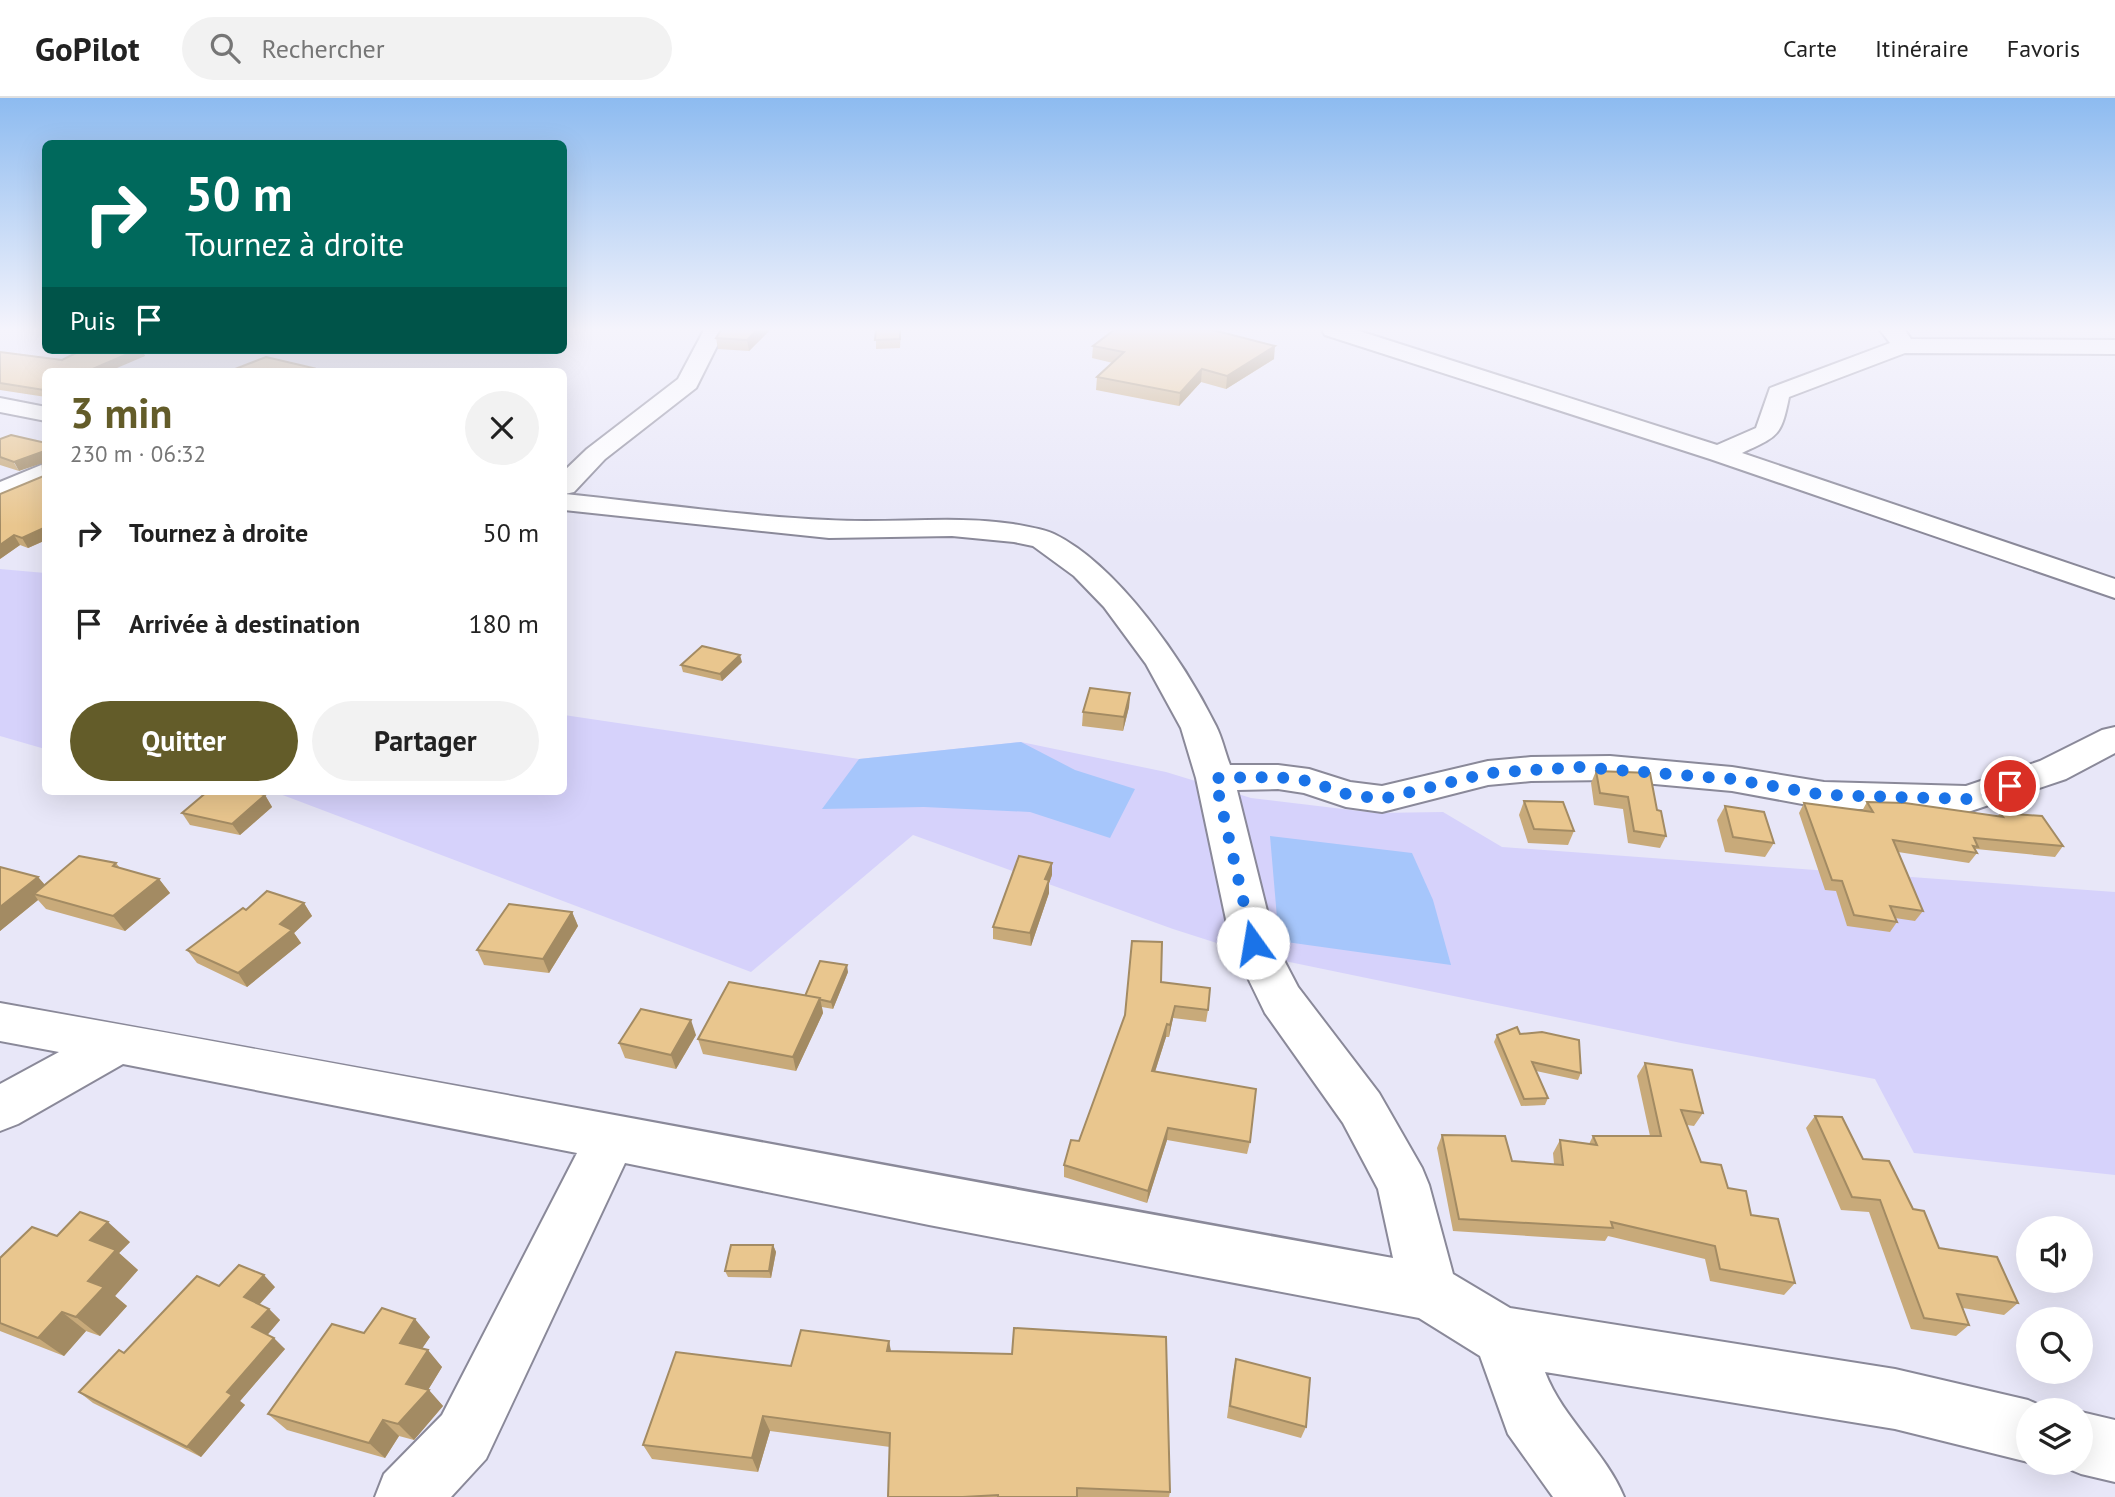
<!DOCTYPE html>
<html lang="fr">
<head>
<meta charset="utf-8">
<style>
	:root { --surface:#fff; --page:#f2f2f2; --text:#222; --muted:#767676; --line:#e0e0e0; --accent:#635c29 }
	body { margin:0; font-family:"PT Sans",sans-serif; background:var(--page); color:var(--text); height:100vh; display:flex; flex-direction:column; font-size:26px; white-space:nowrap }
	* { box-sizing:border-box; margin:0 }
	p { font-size:23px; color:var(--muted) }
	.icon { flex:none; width:38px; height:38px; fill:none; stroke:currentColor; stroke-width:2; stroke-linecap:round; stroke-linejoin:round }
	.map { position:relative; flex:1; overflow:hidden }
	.side { position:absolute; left:42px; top:270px; width:525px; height:427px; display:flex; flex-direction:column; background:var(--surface); border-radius:10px; box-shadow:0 7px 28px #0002 }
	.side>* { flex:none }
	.banner { position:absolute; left:42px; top:42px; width:525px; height:214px; border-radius:10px; box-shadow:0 7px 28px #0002; background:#00695c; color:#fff; overflow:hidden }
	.controls { position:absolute; left:2016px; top:1118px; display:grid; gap:14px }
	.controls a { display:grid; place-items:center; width:77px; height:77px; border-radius:50%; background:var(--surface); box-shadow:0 7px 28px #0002; font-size:35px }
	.pin { position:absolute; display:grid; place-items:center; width:60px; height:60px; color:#fff; margin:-30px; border:4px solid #fff; border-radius:50%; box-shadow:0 2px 7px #0007 }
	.me { position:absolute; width:77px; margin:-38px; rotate:347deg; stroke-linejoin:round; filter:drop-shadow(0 0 5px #0008) }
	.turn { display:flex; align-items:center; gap:24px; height:147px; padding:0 28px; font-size:32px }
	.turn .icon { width:91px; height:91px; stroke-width:2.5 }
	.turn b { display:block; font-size:49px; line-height:60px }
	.then { display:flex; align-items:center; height:66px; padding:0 28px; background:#0003; gap:14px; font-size:26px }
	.round { display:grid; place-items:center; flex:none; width:74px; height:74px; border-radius:37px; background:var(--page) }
	.head { display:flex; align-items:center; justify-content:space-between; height:119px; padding:0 28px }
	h1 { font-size:42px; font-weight:700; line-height:52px; color:var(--accent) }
	.action { display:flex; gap:14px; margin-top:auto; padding:14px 28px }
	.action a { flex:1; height:80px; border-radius:42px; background:var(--accent); color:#fff; font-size:28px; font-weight:700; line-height:80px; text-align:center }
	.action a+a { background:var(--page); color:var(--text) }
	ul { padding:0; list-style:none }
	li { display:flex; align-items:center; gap:21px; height:91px; padding:0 28px }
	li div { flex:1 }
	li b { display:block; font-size:26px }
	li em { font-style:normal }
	header { display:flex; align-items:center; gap:42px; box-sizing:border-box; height:98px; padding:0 35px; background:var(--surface); border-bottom:2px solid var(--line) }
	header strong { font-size:33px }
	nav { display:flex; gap:38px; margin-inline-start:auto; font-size:24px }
	.search { width:490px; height:63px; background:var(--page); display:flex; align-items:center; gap:18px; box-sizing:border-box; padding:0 24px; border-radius:38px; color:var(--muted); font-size:26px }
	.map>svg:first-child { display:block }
	.green { fill:#d6d2fb }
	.water { fill:#a6c6fb }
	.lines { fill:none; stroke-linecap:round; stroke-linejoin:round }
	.minor-casing { stroke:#8a8999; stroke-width:4 }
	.minor { fill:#fff; fill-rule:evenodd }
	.wall { fill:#c8aa7a }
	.shaded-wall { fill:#a38b63 }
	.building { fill:#e9c68e; stroke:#a38b63; stroke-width:2 }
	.route { stroke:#1a73e8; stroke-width:12; stroke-dasharray:0 21.6 }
</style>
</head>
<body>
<header>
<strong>GoPilot</strong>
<div class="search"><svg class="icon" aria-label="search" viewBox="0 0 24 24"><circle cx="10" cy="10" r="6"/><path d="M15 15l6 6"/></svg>Rechercher</div>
<nav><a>Carte</a><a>Itinéraire</a><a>Favoris</a></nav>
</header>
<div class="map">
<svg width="2115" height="1399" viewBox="0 0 2115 1399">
	<rect width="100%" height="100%" fill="#e8e7f8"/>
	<g class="green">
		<path d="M 0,471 L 45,475 L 45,651 L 0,638 Z"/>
		<path d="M 564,617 L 859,661 L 1021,644 L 1166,674 L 1251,700 L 1376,715 L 1443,714 L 1502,749 L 2115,794 L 2115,1077 L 1914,1055 L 1875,981 L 1681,945 L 1251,856 L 1173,831 L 913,737 L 751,874 L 272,693 L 564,693 Z"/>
	</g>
	<g class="water">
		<path d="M 1021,644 L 1075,672 L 1135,691 L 1110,740 L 1030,714 L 924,709 L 822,711 L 859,661 Z"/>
		<path d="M 1270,738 L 1412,755 L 1433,802 L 1451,867 L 1279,843 Z"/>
	</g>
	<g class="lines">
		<defs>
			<g id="minor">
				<path d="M 704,232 L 720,232 L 723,236 L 696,290 L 605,361 L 574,394 L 565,396 C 652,405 741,418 828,422 C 890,426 951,417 1013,426 C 1025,428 1043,431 1054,436 C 1118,467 1185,565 1216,628 C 1222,640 1225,654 1230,667 L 1278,667 L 1309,671 L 1350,684 L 1382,688 L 1488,663 L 1531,659 L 1610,658 L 1732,669 L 1824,684 L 1966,688 L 2040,663 L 2102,632 L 2115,629 L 2115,655 L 2066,681 L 1968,714 L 1824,710 L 1732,693 L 1610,682 L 1531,683 L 1488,687 L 1382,714 L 1346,709 L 1304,695 L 1278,691 L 1237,692 L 1275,845 L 1298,889 L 1379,995 L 1422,1070 L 1429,1087 L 1453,1176 L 1510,1210 L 1895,1271 L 2028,1302 L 2050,1312 L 2028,1312 L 2028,1364 L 1895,1331 L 1545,1274 C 1563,1321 1605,1353 1624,1399 L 1553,1399 L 1508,1336 L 1480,1258 L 1419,1220 L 929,1127 L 625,1065 L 486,1361 L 451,1399 L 375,1399 L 384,1376 L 442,1317 L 577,1055 L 123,966 L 18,1026 L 0,1033 L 0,986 L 59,954 L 0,943 L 0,905 C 465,987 928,1077 1393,1160 L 1378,1091 L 1343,1025 L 1265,915 L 1231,845 L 1196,680 L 1181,630 L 1146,566 L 1104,509 L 1074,478 L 1033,448 L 1014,444 L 952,438 L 829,440 L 564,412 L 564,373 L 587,351 L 678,281 Z"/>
				<path d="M 1322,232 L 1356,232 L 1717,347 L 1756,330 L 1770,290 L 1890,245 L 1880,232 L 1905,232 L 1911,241 L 2115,242 L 2115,256 L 1905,255 L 1789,299 C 1781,339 1778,338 1742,355 L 2115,481 L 2115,500 L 1710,361 L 1325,237 Z"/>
				<path d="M 0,300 L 46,309 L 46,323 L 0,314 Z"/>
				<path d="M 46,365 L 46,383 L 0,402 L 0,384 Z"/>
				<path d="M 2081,1314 L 2115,1322 L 2115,1384 L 2081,1376 L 2059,1367 L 2058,1365 L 2081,1365 Z"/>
			</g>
		</defs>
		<use href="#minor" class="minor-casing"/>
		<use href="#minor" class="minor"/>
	</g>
	<g class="wall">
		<path d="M 721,232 L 770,232 L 749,253 L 718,251 L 716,240 Z"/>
		<path d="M 876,232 L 901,232 L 900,250 L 876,251 Z"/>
		<path d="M 1093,248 L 1274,261 L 1226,291 L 1201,284 L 1179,308 L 1096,292 L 1097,279 L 1113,265 L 1092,260 Z"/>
		<path d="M 82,252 L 142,252 L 145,258 L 46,273 L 46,299 L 0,292 L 0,254 L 62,262 Z"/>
		<path d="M 0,341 L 19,373 L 0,367 Z"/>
		<path d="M 43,374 L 46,374 L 46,442 L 28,450 L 20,447 L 0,461 L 45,377 Z"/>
		<path d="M 742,564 L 722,583 L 683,574 L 681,567 Z"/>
		<path d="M 1130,595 L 1129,609 L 1123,633 L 1082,628 L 1083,614 Z"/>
		<path d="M 1596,673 L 1657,712 L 1666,738 L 1660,750 L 1628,745 L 1623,711 L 1594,707 L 1591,685 Z"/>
		<path d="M 265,697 L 272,709 L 240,737 L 190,727 L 182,715 Z"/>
		<path d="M 1524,703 L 1574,733 L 1568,747 L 1528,745 L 1519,717 Z"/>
		<path d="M 1867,704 L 1998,718 L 2000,715 L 2063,748 L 2055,759 L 1976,751 L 1975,752 L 1977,755 L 1969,765 L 1898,754 L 1923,813 L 1915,823 L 1895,820 L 1897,824 L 1890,834 L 1847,828 L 1836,793 L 1825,792 L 1799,715 L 1804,705 L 1862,713 Z"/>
		<path d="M 1725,708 L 1774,745 L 1765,759 L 1725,754 L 1717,722 Z"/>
		<path d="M 116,765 L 120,770 L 159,781 L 170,795 L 125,833 L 46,811 L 38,802 L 0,833 L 0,769 L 38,779 L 45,787 Z"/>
		<path d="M 1052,777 L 1049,785 L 1049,795 L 1031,848 L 993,841 L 993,829 Z"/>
		<path d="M 304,805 L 312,818 L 294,835 L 301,845 L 247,889 L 197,865 L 187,852 L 246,812 Z"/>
		<path d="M 572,814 L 578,828 L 549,875 L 484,867 L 477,852 Z"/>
		<path d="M 848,874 L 833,911 L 822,909 L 823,915 L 796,973 L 703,956 L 698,941 L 805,898 Z"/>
		<path d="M 1161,884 L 1208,912 L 1206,924 L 1173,920 L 1169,939 L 1166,939 L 1155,974 L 1250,1044 L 1247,1056 L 1167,1042 L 1147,1105 L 1064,1079 L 1064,1067 L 1079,1043 Z"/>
		<path d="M 1520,936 L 1581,975 L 1578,982 L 1536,973 L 1548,1000 L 1545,1007 L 1521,1008 L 1494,944 L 1497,937 Z"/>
		<path d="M 696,937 L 676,971 L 625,960 L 619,945 Z"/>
		<path d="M 1645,965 L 1703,1015 L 1694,1028 L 1687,1027 L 1701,1064 L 1728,1090 L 1751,1117 L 1795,1185 L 1784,1197 L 1710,1183 L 1705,1161 L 1608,1138 L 1605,1143 L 1453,1133 L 1437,1050 L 1442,1037 L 1512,1063 L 1554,1066 L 1553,1055 L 1560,1042 L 1589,1046 L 1593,1038 L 1650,1038 L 1637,978 Z"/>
		<path d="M 1815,1018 L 1863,1061 L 1913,1111 L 1939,1150 L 2018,1205 L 2004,1217 L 1963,1210 L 1969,1227 L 1956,1238 L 1911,1231 L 1869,1114 L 1841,1112 L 1806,1030 Z"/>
		<path d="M 57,1138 L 130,1144 L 119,1155 L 138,1172 L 115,1198 L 127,1208 L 100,1238 L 86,1233 L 64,1258 L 0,1233 L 0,1160 Z"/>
		<path d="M 773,1147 L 776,1154 L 771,1180 L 728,1179 L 725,1173 Z"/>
		<path d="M 219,1188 L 275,1189 L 259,1207 L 269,1211 L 280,1222 L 267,1237 L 285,1251 L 240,1303 L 245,1307 L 201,1359 L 93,1305 L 79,1294 L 124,1255 Z"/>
		<path d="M 364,1235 L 430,1239 L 422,1250 L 442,1269 L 428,1292 L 443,1308 L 414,1342 L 399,1338 L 385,1360 L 287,1332 L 268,1316 Z"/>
		<path d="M 891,1253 L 1170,1394 L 1169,1399 L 888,1399 L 890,1349 L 770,1333 L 758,1374 L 652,1361 L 643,1347 L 791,1268 Z"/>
		<path d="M 1236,1261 L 1306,1329 L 1301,1340 L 1227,1320 L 1233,1274 Z"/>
	</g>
	<g class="shaded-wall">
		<path d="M 757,232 L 770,232 L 749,253 L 747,242 Z"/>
		<path d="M 1275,248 L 1274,261 L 1226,291 L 1227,278 Z"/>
		<path d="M 137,252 L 142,252 L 145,258 L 110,273 L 88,273 Z"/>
		<path d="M 1202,271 L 1201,284 L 1179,308 L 1180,295 Z"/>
		<path d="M 42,354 L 46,364 L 19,373 L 14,364 Z"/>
		<path d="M 46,429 L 46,442 L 28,450 L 22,440 Z"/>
		<path d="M 14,437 L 20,447 L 0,461 L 0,447 Z"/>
		<path d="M 564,544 L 566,553 L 564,555 Z"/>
		<path d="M 740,557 L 742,564 L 722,583 L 720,576 Z"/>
		<path d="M 1130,595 L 1129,609 L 1123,633 L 1124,619 Z"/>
		<path d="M 265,697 L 272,709 L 240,737 L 232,726 Z"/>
		<path d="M 1052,765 L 1052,777 L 1049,785 L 1049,795 L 1031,848 L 1030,835 L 1045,781 Z"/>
		<path d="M 38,779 L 50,793 L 34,796 L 38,802 L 0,833 L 0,809 Z"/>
		<path d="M 159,781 L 170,795 L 125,833 L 113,818 Z"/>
		<path d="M 304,805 L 312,818 L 294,835 L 301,845 L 247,889 L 238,875 L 280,826 Z"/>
		<path d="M 572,814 L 578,828 L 549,875 L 543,861 Z"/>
		<path d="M 847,867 L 848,874 L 833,911 L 831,904 Z"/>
		<path d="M 820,900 L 823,915 L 796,973 L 793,959 Z"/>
		<path d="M 1175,908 L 1173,920 L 1169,939 L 1170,927 Z"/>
		<path d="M 691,922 L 696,937 L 676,971 L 671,957 Z"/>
		<path d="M 1167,926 L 1166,939 L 1151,986 L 1152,973 Z"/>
		<path d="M 1168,1030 L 1167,1042 L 1147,1105 L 1148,1093 Z"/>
		<path d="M 108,1124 L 130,1144 L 119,1155 L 138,1172 L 115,1198 L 127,1208 L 100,1238 L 76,1219 L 88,1183 L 90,1142 Z"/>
		<path d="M 773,1147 L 776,1154 L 771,1180 L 769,1173 Z"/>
		<path d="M 264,1177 L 275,1189 L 255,1211 L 244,1199 Z"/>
		<path d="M 269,1211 L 280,1222 L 264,1241 L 252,1229 Z"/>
		<path d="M 62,1214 L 86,1233 L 64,1258 L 38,1240 Z"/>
		<path d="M 415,1221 L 430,1239 L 415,1261 L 400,1245 Z"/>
		<path d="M 274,1240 L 285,1251 L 240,1303 L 245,1307 L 201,1359 L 187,1349 L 227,1294 Z"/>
		<path d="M 889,1243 L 892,1258 L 887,1253 Z"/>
		<path d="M 428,1252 L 442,1269 L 425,1297 L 429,1292 L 443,1308 L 414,1342 L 398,1326 L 406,1286 Z"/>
		<path d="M 763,1318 L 770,1333 L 758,1374 L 752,1360 Z"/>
		<path d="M 383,1322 L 399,1338 L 385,1360 L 369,1345 Z"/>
	</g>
	<g class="building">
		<path d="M 721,232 L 757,232 L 747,242 L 716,240 Z"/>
		<path d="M 876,232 L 900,232 L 900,241 L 875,242 Z"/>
		<path d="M 1114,232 L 1213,232 L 1275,248 L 1227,278 L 1202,271 L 1180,295 L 1097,279 L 1124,254 L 1093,248 Z"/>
		<path d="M 82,252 L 137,252 L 88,273 L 46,273 L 46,291 L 44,292 L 0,285 L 0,254 L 62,262 Z"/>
		<path d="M 266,259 L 313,270 L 306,273 L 230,273 Z"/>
		<path d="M 416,271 L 446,271 L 444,273 L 414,273 Z"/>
		<path d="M 11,337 L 46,345 L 46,374 L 43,374 L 42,354 L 14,364 L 0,359 L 0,341 Z"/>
		<path d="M 46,377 L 46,429 L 22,440 L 14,437 L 0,447 L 0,396 Z"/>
		<path d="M 702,548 L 740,557 L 720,576 L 681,567 Z"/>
		<path d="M 1090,590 L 1130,595 L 1124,619 L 1083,614 Z"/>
		<path d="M 1596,673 L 1650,675 L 1657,712 L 1661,713 L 1666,738 L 1634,733 L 1628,699 L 1600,695 Z"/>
		<path d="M 208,693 L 245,693 L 265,697 L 232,726 L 182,715 Z"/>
		<path d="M 1524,703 L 1563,704 L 1574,733 L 1534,731 Z"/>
		<path d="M 1867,704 L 1905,705 L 2003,719 L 2000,715 L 2042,718 L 2063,748 L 1974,740 L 1978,749 L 1973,748 L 1977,755 L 1893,742 L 1923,813 L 1890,808 L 1897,824 L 1854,817 L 1842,783 L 1832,782 L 1804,705 L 1873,714 Z"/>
		<path d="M 1725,708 L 1764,714 L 1774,745 L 1733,739 Z"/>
		<path d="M 79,758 L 116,765 L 113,768 L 159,781 L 113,818 L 34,796 Z"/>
		<path d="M 1019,758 L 1052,765 L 1045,781 L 1049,782 L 1030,835 L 993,829 Z"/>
		<path d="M 0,769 L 38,779 L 0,809 Z"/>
		<path d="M 267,793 L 304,805 L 280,826 L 292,832 L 238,875 L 187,852 L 243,810 L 246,812 Z"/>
		<path d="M 509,806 L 572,814 L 543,861 L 477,852 Z"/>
		<path d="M 1132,843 L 1162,844 L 1161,884 L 1210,890 L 1208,912 L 1175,908 L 1170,927 L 1167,926 L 1152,973 L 1256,991 L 1250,1044 L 1168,1030 L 1148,1093 L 1064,1067 L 1071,1042 L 1079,1043 L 1125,917 Z"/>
		<path d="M 820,863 L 847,867 L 831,904 L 805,898 Z"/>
		<path d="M 729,884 L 820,900 L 793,959 L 698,941 Z"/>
		<path d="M 641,911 L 691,922 L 671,957 L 619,945 Z"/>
		<path d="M 1517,929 L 1520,936 L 1542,934 L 1579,942 L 1581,975 L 1532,964 L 1548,1000 L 1524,1001 L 1497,937 Z"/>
		<path d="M 1645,965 L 1692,972 L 1703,1015 L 1681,1012 L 1701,1064 L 1721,1067 L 1728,1090 L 1746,1093 L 1751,1117 L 1778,1121 L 1795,1185 L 1720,1171 L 1715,1148 L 1611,1124 L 1613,1130 L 1459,1121 L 1442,1037 L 1505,1038 L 1512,1063 L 1563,1067 L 1560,1042 L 1597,1047 L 1593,1038 L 1661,1038 Z"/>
		<path d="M 1815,1018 L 1842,1019 L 1863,1061 L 1889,1063 L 1913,1111 L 1924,1113 L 1939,1150 L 1997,1159 L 2018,1205 L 1957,1196 L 1969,1227 L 1924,1220 L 1880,1102 L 1852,1099 Z"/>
		<path d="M 80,1114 L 108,1124 L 90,1142 L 116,1152 L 88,1183 L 104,1189 L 76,1219 L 62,1214 L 38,1240 L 0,1225 L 0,1160 L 32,1129 L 57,1138 Z"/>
		<path d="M 731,1147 L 773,1147 L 769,1173 L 725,1173 Z"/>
		<path d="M 239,1167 L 264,1177 L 244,1199 L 269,1211 L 252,1229 L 274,1240 L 227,1294 L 232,1297 L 187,1349 L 79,1294 L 119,1252 L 124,1255 L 197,1178 L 219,1188 Z"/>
		<path d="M 382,1210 L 415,1221 L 400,1245 L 428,1252 L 406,1286 L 429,1292 L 398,1326 L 383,1322 L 369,1345 L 268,1316 L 332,1226 L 364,1235 Z"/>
		<path d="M 1014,1230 L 1166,1239 L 1170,1394 L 1077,1390 L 1077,1399 L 998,1399 L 998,1397 L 963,1399 L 888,1399 L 890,1335 L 763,1318 L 752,1360 L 643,1347 L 676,1254 L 791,1268 L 801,1232 L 889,1243 L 887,1253 L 1012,1256 Z"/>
		<path d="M 1236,1261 L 1310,1280 L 1306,1329 L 1230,1308 Z"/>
	</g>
	<linearGradient id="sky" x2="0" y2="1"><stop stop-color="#8dbbf0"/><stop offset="0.54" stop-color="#f5f4fc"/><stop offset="1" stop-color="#f5f4fc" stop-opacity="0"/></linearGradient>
	<rect width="2115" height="428" fill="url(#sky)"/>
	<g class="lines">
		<path class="route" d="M 1253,845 L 1215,680 L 1278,679 L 1309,683 L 1346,696 L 1382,701 L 1488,675 L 1579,669 L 1732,681 L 1824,697 L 1968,701 L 2010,688"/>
	</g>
</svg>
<div class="controls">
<a><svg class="icon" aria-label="sound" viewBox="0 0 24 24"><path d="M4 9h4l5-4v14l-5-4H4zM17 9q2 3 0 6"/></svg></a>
<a><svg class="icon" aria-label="search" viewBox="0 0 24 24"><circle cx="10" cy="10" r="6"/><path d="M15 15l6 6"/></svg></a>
<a><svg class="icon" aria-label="layers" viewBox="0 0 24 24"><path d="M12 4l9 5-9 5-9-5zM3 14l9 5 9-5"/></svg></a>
</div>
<div class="pin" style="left:2010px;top:688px;background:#d93025"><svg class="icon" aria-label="arrive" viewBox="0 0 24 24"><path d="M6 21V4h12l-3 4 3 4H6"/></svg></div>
<svg class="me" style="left:1253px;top:845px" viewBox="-20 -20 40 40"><circle r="19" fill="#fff"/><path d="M0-13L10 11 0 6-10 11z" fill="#1a73e8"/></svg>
<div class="banner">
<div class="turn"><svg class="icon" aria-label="right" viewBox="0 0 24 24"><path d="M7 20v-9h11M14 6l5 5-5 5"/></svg><div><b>50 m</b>Tournez à droite</div></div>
<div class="then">Puis<svg class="icon" aria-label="arrive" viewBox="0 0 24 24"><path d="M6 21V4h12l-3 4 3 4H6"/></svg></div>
</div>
<section class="side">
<div class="head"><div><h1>3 min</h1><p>230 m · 06:32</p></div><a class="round"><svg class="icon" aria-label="close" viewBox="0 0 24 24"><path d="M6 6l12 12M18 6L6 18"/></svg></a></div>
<ul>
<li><svg class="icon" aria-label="right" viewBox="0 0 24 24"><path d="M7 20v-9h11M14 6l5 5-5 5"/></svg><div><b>Tournez à droite</b></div><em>50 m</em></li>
<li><svg class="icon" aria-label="arrive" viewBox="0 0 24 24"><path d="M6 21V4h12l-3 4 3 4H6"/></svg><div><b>Arrivée à destination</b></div><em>180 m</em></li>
</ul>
<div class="action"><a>Quitter</a><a>Partager</a></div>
</section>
</div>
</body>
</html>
